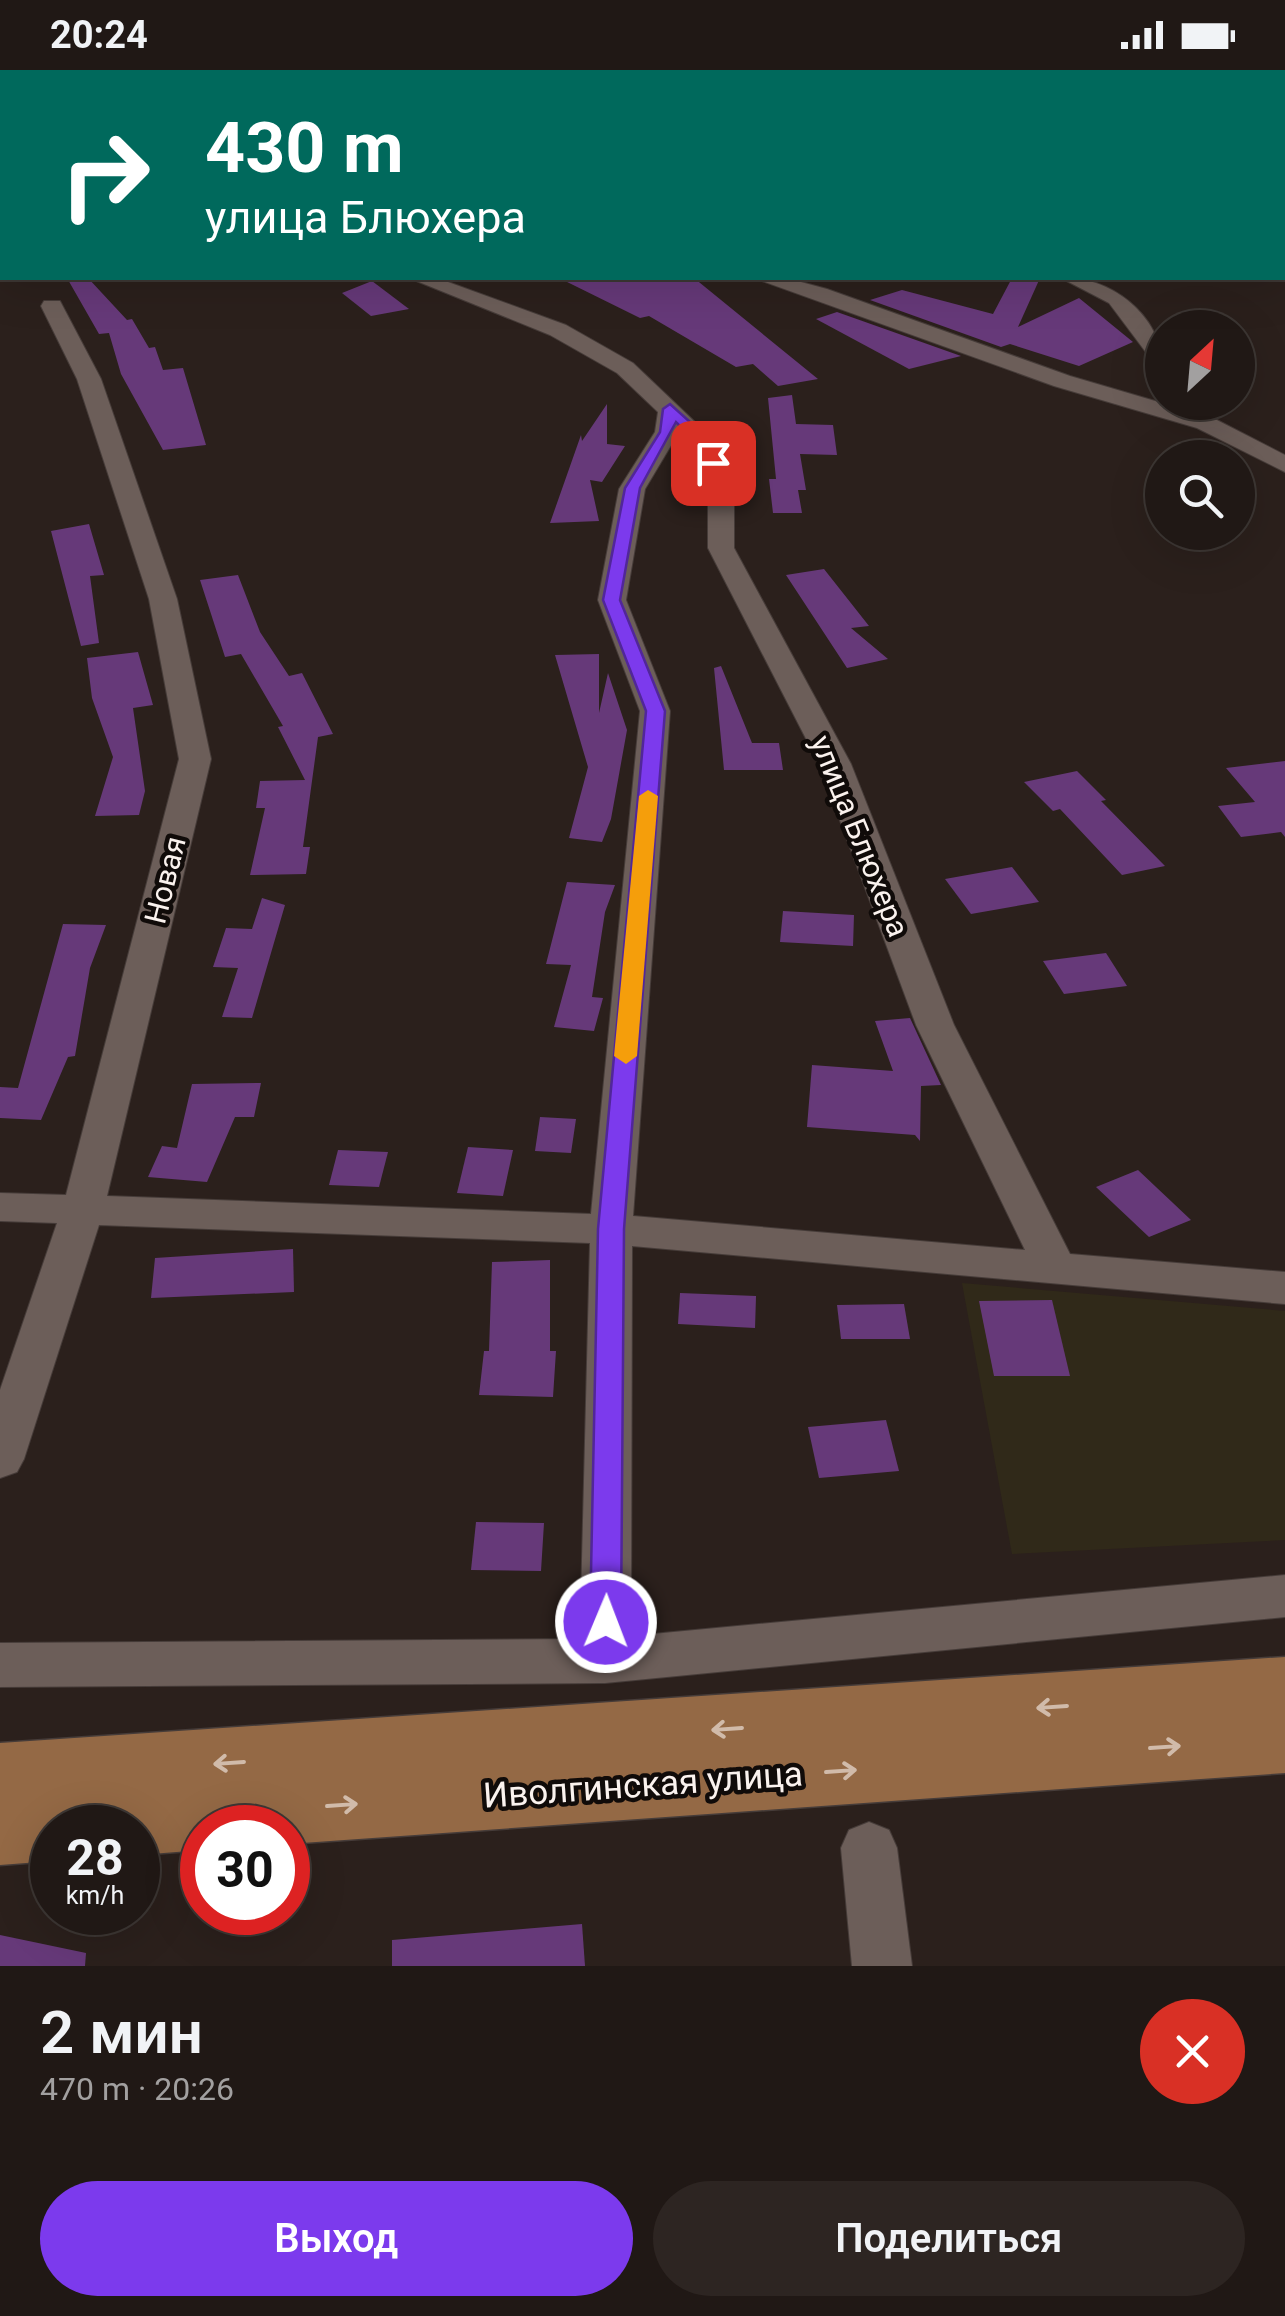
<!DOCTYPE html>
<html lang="ru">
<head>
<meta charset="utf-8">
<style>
	:root { --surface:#201815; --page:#2d2522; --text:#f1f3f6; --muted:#a2a0a0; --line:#3d3734; --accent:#7c3aed }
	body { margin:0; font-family:Roboto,sans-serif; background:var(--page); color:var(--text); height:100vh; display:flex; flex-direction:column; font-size:38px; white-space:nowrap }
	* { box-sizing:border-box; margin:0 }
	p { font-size:32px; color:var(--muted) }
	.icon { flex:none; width:55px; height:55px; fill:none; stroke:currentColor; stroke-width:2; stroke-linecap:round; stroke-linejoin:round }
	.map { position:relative; height:1896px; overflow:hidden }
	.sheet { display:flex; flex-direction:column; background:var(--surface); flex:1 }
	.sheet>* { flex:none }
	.hud { position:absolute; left:0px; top:0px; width:1285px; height:210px; box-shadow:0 10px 40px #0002,0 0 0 2px var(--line); background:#00695c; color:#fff; overflow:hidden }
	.needle { width:65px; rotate:26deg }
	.tools { position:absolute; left:1145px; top:240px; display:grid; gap:20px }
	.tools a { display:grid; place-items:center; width:110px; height:110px; border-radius:50%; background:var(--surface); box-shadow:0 10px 40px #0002,0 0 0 2px var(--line); font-size:50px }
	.speed { position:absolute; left:30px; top:1735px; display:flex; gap:20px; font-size:50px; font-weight:700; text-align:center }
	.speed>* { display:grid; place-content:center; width:130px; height:130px; border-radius:50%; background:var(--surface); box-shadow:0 10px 40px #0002,0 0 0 2px var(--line); line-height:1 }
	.speed small { font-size:25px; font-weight:400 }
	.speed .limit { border:15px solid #d22; background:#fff; color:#111 }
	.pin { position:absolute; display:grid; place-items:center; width:85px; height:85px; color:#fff; margin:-42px; border-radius:20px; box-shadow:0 5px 15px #0006 }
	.me { position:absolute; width:110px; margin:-55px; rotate:1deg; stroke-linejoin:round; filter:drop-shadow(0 0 8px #0008) }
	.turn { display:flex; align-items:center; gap:35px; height:210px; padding:0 40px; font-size:45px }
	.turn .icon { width:130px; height:130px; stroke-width:2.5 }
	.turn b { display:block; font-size:70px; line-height:85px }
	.round { display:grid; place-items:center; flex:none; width:105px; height:105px; border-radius:52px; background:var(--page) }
	.summary { display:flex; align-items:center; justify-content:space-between; height:170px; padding:0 40px }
	h1 { font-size:60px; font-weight:600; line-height:75px }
	.action { display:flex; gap:20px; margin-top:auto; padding:20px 40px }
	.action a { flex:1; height:115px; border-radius:60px; background:var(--accent); color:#fff; font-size:40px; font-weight:600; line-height:115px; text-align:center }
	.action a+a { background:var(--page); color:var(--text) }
	.status { display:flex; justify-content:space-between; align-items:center; height:70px; padding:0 50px; background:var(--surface); direction:ltr }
	.status svg { height:28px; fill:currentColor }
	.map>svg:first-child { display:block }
	.commercial { fill:#302919 }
	.building { fill:#663979 }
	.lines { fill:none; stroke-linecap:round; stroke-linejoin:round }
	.street-casing { stroke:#463c39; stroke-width:2 }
	.primary-casing { stroke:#463c39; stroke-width:3 }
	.street { fill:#6c5e59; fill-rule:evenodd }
	.primary { fill:#946945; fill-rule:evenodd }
	.oneway { stroke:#d1bbaa }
	.route { fill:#7c3aed; stroke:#51269a; stroke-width:2.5 }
	.slow { fill:#f59e0b }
	.labels { text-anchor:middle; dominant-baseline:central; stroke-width:9; stroke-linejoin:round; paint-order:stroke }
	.street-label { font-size:30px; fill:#faf2ee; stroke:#100b09 }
	.near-street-label { font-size:35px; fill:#faf2ee; stroke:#100b09 }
</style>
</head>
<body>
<div class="status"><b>20:24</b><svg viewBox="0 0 49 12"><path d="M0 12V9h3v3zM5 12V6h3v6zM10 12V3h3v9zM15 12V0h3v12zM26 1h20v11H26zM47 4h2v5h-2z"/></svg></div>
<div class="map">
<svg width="1285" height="1896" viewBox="0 0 1285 1896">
	<rect width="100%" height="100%" fill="#2b201c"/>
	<path class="commercial" d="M 962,1213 L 1285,1241 L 1285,1470 L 1012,1484 Z"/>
	<g class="building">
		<path d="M 67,208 L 88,208 L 127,250 L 132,249 L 149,278 L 155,277 L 163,300 L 183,298 L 206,375 L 163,380 L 121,304 L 109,263 L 99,264 Z"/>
		<path d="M 559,208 L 694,208 L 818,309 L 778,316 L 753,294 L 736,297 L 649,246 L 640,248 Z"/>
		<path d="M 1012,208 L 1040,208 L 1018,257 L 1079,228 L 1133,272 L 1079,296 L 1010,274 L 1001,277 L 870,230 L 902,220 L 993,244 Z"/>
		<path d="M 372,211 L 409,239 L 371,246 L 342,223 Z"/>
		<path d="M 837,242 L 961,286 L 909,299 L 816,249 Z"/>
		<path d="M 792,325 L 796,354 L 833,355 L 837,385 L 800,384 L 806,420 L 798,420 L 802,443 L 773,443 L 769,409 L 776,409 L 768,328 Z"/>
		<path d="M 607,334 L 607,374 L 625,376 L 602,412 L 590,410 L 599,451 L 550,453 L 581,365 L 582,371 Z"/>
		<path d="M 89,454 L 104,505 L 90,506 L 99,573 L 81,576 L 51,461 Z"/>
		<path d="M 824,499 L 869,556 L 851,558 L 888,589 L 847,598 L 786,505 Z"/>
		<path d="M 238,505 L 260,562 L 289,606 L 302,603 L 333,664 L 318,667 L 303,777 L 310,777 L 306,804 L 250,805 L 265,738 L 256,738 L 260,711 L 305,710 L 278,657 L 283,656 L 241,584 L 225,587 L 200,510 Z"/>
		<path d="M 138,582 L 153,635 L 133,638 L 145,721 L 139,745 L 95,746 L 113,687 L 92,628 L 87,588 Z"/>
		<path d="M 599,584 L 599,643 L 608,603 L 627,660 L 611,749 L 602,772 L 569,768 L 588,697 L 555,585 Z"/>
		<path d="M 721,596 L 752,673 L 779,673 L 783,700 L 724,700 L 714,598 Z"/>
		<path d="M 1285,691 L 1285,767 L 1281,762 L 1241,767 L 1218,736 L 1255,732 L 1226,698 Z"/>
		<path d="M 1077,701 L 1106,730 L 1101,731 L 1165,796 L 1122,805 L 1060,739 L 1053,741 L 1024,712 Z"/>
		<path d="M 1012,797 L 1039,832 L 971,844 L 945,809 Z"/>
		<path d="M 567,812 L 615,815 L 605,842 L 592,927 L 603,928 L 594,961 L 554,957 L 571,895 L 546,894 Z"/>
		<path d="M 262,828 L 285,835 L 252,948 L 222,947 L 238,898 L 213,897 L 226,858 L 252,859 Z"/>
		<path d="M 783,841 L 854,845 L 853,876 L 780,872 Z"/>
		<path d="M 63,854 L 106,855 L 90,898 L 75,986 L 68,987 L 41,1050 L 0,1048 L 0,1017 L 18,1018 Z"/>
		<path d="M 1106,883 L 1127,916 L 1064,924 L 1043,891 Z"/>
		<path d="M 910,948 L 941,1015 L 921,1016 L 920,1071 L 915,1065 L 807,1057 L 812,995 L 893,1001 L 875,951 Z"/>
		<path d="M 261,1013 L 254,1047 L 235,1047 L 207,1112 L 148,1107 L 162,1076 L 177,1078 L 192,1014 Z"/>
		<path d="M 540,1047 L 576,1049 L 571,1083 L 535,1081 Z"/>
		<path d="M 468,1077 L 513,1080 L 503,1126 L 457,1123 Z"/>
		<path d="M 338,1080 L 388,1082 L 379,1117 L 329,1115 Z"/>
		<path d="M 1138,1100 L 1191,1150 L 1149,1167 L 1096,1117 Z"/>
		<path d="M 293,1179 L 294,1222 L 151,1228 L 155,1188 Z"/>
		<path d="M 550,1190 L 550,1281 L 556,1281 L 553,1327 L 479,1325 L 484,1281 L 489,1281 L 492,1192 Z"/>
		<path d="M 680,1223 L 756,1226 L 755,1258 L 678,1254 Z"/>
		<path d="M 1052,1230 L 1070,1306 L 994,1306 L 979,1231 Z"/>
		<path d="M 904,1234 L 910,1269 L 841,1269 L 837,1235 Z"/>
		<path d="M 886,1350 L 899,1401 L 819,1408 L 808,1357 Z"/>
		<path d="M 476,1452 L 544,1453 L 541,1501 L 471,1500 Z"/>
		<path d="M 582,1854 L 585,1896 L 392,1896 L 392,1870 Z"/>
		<path d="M 0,1865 L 86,1883 L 85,1896 L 0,1896 Z"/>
	</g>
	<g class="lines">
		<defs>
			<g id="street">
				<path d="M 0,0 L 10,0 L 11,2 L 2,2 L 2,7 Z"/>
				<path d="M 376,0 L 402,0 L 403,2 L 378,2 Z"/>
				<path d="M 499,0 L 517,0 L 518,2 L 501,2 Z"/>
				<path d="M 1249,0 L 1266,0 L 1267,2 L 1251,2 Z"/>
				<path d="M 1282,23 L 1285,24 L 1285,36 L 1282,35 Z"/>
				<path d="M 0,141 L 2,142 L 2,154 L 0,153 Z"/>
				<rect x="1282" y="185" width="3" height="12"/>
				<path d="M 409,208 L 437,208 L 566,255 L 633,293 L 717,373 L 734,413 L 734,478 L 851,694 L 954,955 L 1070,1184 L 1285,1202 L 1285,1234 L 632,1176 L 631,1566 L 1285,1505 L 1285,1547 L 605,1613 L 0,1617 L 0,1573 L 580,1569 L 590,1173 L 99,1155 L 24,1389 L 17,1402 L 0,1408 L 0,1320 L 57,1153 L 0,1151 L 0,1123 L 66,1125 L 179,689 L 149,529 L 77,309 L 41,236 L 44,231 L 60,231 L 101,309 L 177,529 L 211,689 L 107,1126 L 591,1144 L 640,641 L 598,530 L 619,419 L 655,362 L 658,342 L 617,303 L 550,265 ZM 679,362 L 694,376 L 708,413 L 708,478 L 819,694 L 916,955 L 1025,1180 L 633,1146 L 670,641 L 626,530 L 645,419 Z"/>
				<path d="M 754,208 L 786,208 L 827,219 L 1070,306 L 1213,348 L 1285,385 L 1285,402 L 1197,358 L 1054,316 Z"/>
				<path d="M 1061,208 C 1108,205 1162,245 1162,295 L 1154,293 L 1109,233 Z"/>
				<path d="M 869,1752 L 889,1760 L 897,1778 L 912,1896 L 852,1896 L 841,1778 L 849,1760 Z"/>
			</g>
			<path id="primary" d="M 1285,1587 L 1285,1703 L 288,1774 L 288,1758 L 202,1758 L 202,1780 L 138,1785 L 138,1758 L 52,1758 L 52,1791 L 0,1795 L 0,1673 Z"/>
		</defs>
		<use href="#street" class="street-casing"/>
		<use href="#primary" class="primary-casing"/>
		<use href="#street" class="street"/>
		<use href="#primary" class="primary"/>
	</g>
	<defs><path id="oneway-shaft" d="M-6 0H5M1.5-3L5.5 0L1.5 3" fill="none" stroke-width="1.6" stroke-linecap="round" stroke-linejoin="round" transform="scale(2.5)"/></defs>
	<g class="oneway">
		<use href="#oneway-shaft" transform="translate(1052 1637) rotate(176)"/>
		<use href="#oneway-shaft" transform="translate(727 1659) rotate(176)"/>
		<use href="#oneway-shaft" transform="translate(1165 1677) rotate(-4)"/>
		<use href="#oneway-shaft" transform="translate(229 1693) rotate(176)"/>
		<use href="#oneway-shaft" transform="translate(841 1701) rotate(-4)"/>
		<use href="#oneway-shaft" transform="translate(342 1735) rotate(-4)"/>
	</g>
	<path class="route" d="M 670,334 L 710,370 L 721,393 L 708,396 L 698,374 L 676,352 L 640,418 L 620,530 L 665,641 L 624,1159 L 621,1552 L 616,1561 L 606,1565 L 595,1561 L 590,1552 L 598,1159 L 646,641 L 603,530 L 625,418 L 660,362 L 663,339 Z"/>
	<path class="slow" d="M 648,720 L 658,726 L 637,986 L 626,994 L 614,986 L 639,726 Z"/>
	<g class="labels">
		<g class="street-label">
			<text transform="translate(860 766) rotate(68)">улица Блюхера</text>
			<text transform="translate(165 810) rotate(-76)">Новая</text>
		</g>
		<g class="near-street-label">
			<text transform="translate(643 1715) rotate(-4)">Иволгинская улица</text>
		</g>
	</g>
</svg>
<div class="tools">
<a><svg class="needle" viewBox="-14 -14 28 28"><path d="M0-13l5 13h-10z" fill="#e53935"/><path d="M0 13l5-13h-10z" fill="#a2a0a0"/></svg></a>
<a><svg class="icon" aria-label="search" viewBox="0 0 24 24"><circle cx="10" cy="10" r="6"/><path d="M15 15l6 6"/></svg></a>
</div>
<div class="speed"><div>28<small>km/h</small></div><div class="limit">30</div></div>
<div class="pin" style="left:713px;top:393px;background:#d93025"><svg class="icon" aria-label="arrive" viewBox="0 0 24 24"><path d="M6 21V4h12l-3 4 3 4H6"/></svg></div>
<svg class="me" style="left:606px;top:1552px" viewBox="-20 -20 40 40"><circle r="17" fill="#7c3aed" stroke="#fff" stroke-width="3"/><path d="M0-11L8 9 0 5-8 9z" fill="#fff"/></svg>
<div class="hud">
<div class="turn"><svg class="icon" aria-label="right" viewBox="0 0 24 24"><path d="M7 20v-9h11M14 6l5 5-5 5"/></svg><div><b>430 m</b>улица Блюхера</div></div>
</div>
</div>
<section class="sheet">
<div class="summary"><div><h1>2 мин</h1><p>470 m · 20:26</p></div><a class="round" style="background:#d93025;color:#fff"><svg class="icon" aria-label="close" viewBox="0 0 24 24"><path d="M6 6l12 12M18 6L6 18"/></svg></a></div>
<div class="action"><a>Выход</a><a>Поделиться</a></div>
</section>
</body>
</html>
